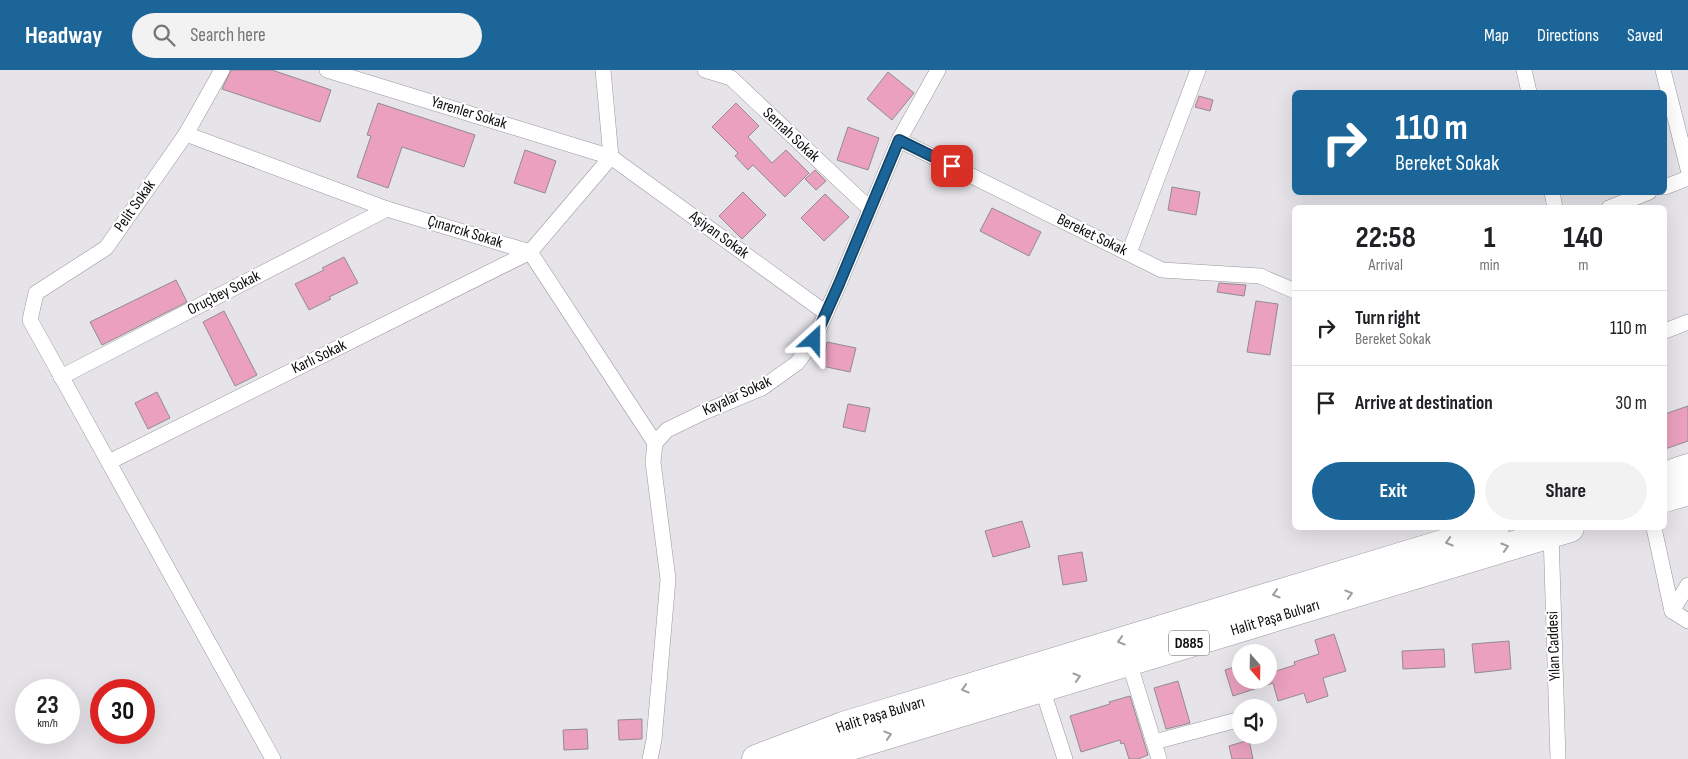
<!DOCTYPE html>
<html lang="en">
<head>
<meta charset="utf-8">
<style>
	:root { --surface:#fff; --page:#f2f2f2; --text:#202124; --muted:#757577; --line:#e0e0e0; --accent:#1b6598 }
	body { margin:0; font-family:"Sofia Sans Condensed",sans-serif; background:var(--page); color:var(--text); height:100vh; display:flex; flex-direction:column; font-size:19px; white-space:nowrap }
	* { box-sizing:border-box; margin:0 }
	p { font-size:16px; color:var(--muted) }
	.icon { flex:none; width:28px; height:28px; fill:none; stroke:currentColor; stroke-width:2; stroke-linecap:round; stroke-linejoin:round }
	.map { position:relative; flex:1; overflow:hidden }
	.drawer { position:absolute; left:1292px; top:135px; width:375px; height:325px; display:flex; flex-direction:column; background:var(--surface); border-radius:8px; box-shadow:0 5px 20px #0002 }
	.drawer>* { flex:none }
	.guide { position:absolute; left:1292px; top:20px; width:375px; height:105px; border-radius:8px; box-shadow:0 5px 20px #0002; background:#1b6598; color:#fff; overflow:hidden }
	.needle { width:32px; rotate:160deg }
	.controls { position:absolute; left:1232px; top:574px; display:grid; gap:10px }
	.controls a { display:grid; place-items:center; width:45px; height:45px; border-radius:50%; background:var(--surface); box-shadow:0 5px 20px #0002; font-size:25px }
	.speed { position:absolute; left:15px; top:609px; display:flex; gap:10px; font-size:25px; font-weight:700; text-align:center }
	.speed>* { display:grid; place-content:center; width:65px; height:65px; border-radius:50%; background:var(--surface); box-shadow:0 5px 20px #0002; line-height:1 }
	.speed small { font-size:12px; font-weight:400 }
	.speed .limit { border:8px solid #d22; background:#fff; color:#111 }
	.pin { position:absolute; display:grid; place-items:center; width:42px; height:42px; color:#fff; margin:-21px; border-radius:10px; box-shadow:0 2px 8px #0006 }
	.me { position:absolute; width:55px; margin:-28px; rotate:24deg; stroke-linejoin:round; filter:drop-shadow(0 0 4px #0008) }
	.turn { display:flex; align-items:center; gap:18px; height:105px; padding:0 20px; font-size:22px }
	.turn .icon { width:65px; height:65px; stroke-width:2.5 }
	.turn b { display:block; font-size:35px; line-height:42px }
	.eta { display:flex; justify-content:space-evenly; align-items:center; height:85px; text-align:center }
	.eta b { font-size:30px; font-weight:700; line-height:35px }
	.action { display:flex; gap:10px; margin-top:auto; padding:10px 20px }
	.action a { flex:1; height:58px; border-radius:30px; background:var(--accent); color:#fff; font-size:20px; font-weight:700; line-height:58px; text-align:center }
	.action a+a { background:var(--page); color:var(--text) }
	ul { padding:0; list-style:none }
	li { display:flex; align-items:center; gap:15px; height:75px; padding:0 20px; border-top:1px solid var(--line) }
	li div { flex:1 }
	li b { display:block; font-size:19px }
	li em { font-style:normal }
	header { display:flex; align-items:center; gap:30px; box-sizing:border-box; height:70px; padding:0 25px; background:var(--accent); color:#fff }
	header strong { font-size:24px }
	nav { display:flex; gap:28px; margin-inline-start:auto; font-size:18px }
	.search { width:350px; height:45px; background:var(--page); display:flex; align-items:center; gap:12px; box-sizing:border-box; padding:0 18px; border-radius:28px; color:var(--muted); font-size:19px }
	.map>svg:first-child { display:block }
	.building { fill:#eaa0be; stroke:#928c8e }
	.lines { fill:none; stroke-linecap:round; stroke-linejoin:round }
	.street-casing { stroke:#9a979c; stroke-width:16 }
	.highway-casing { stroke:#9a979c; stroke-width:29 }
	.street { stroke:#fff; stroke-width:15 }
	.highway { stroke:#fff; stroke-width:28 }
	.oneway { stroke:#9f9f9f }
	.route-casing { stroke:#124263; stroke-width:12 }
	.route { stroke:#1b6598; stroke-width:9 }
	.labels { text-anchor:middle; dominant-baseline:central; stroke-width:4; stroke-linejoin:round; paint-order:stroke }
	.shield { fill:#fff; stroke:#575657; stroke-width:1 }
	.shield-label { font-size:15px; font-weight:bold; fill:#0f0e0f }
	.street-label { font-size:16px; fill:#0f0e0f; stroke:#fff }
</style>
</head>
<body>
<header>
<strong>Headway</strong>
<div class="search"><svg class="icon" aria-label="search" viewBox="0 0 24 24"><circle cx="10" cy="10" r="6"/><path d="M15 15l6 6"/></svg>Search here</div>
<nav><a>Map</a><a>Directions</a><a>Saved</a></nav>
</header>
<div class="map">
<svg width="1688" height="689" viewBox="0 0 1688 689">
	<rect width="100%" height="100%" fill="#e6e3e9"/>
	<g class="building">
		<path d="M 231,0 L 272,0 L 331,20 L 320,52 L 222,19 Z"/>
		<path d="M 888,2 L 914,23 L 892,50 L 867,29 Z"/>
		<path d="M 1199,26 L 1213,30 L 1210,41 L 1195,37 Z"/>
		<path d="M 378,33 L 475,65 L 464,97 L 402,77 L 388,118 L 357,107 L 371,66 L 367,65 Z"/>
		<path d="M 736,33 L 759,56 L 748,67 L 772,93 L 786,80 L 809,103 L 785,127 L 753,95 L 748,100 L 735,86 L 738,83 L 712,57 Z"/>
		<path d="M 848,57 L 879,68 L 868,100 L 837,90 Z"/>
		<path d="M 525,80 L 556,91 L 545,123 L 514,113 Z"/>
		<path d="M 815,100 L 826,111 L 816,120 L 805,109 Z"/>
		<path d="M 1172,117 L 1200,122 L 1196,145 L 1168,140 Z"/>
		<path d="M 743,122 L 766,145 L 742,169 L 719,146 Z"/>
		<path d="M 825,124 L 849,147 L 824,171 L 801,148 Z"/>
		<path d="M 992,138 L 1041,162 L 1029,186 L 980,161 Z"/>
		<path d="M 344,187 L 358,213 L 329,227 L 331,229 L 309,240 L 295,214 L 324,200 L 322,198 Z"/>
		<path d="M 176,210 L 187,232 L 102,275 L 90,252 Z"/>
		<path d="M 1219,213 L 1246,215 L 1244,226 L 1217,222 Z"/>
		<path d="M 1256,231 L 1278,234 L 1270,285 L 1247,282 Z"/>
		<path d="M 224,241 L 257,305 L 235,316 L 203,252 Z"/>
		<path d="M 827,272 L 856,278 L 850,302 L 822,296 Z"/>
		<path d="M 157,322 L 170,348 L 148,359 L 135,333 Z"/>
		<path d="M 848,334 L 870,338 L 865,362 L 843,357 Z"/>
		<path d="M 1688,336 L 1688,371 L 1665,379 L 1665,344 Z"/>
		<path d="M 1022,451 L 1030,477 L 993,487 L 985,461 Z"/>
		<path d="M 1082,482 L 1087,511 L 1063,515 L 1058,486 Z"/>
		<path d="M 1334,564 L 1346,601 L 1323,608 L 1328,626 L 1307,633 L 1304,623 L 1278,631 L 1273,613 L 1233,626 L 1225,600 L 1241,595 L 1241,610 L 1272,610 L 1270,603 L 1295,595 L 1294,592 L 1319,584 L 1315,570 Z"/>
		<path d="M 1509,571 L 1511,599 L 1475,603 L 1472,574 Z"/>
		<path d="M 1444,579 L 1445,597 L 1403,599 L 1402,581 Z"/>
		<path d="M 1178,611 L 1190,653 L 1166,659 L 1154,618 Z"/>
		<path d="M 1130,626 L 1148,685 L 1138,689 L 1129,689 L 1124,673 L 1121,674 L 1120,670 L 1081,682 L 1070,646 L 1110,634 L 1109,632 Z"/>
		<path d="M 642,649 L 642,669 L 619,670 L 618,650 Z"/>
		<path d="M 587,659 L 588,679 L 564,680 L 563,660 Z"/>
		<path d="M 1249,670 L 1253,689 L 1232,689 L 1229,676 Z"/>
	</g>
	<g class="lines">
		<defs>
			<g id="street">
				<path d="M 222,0 L 186,64 L 106,178 L 36,223 L 30,250 L 273,689"/>
				<path d="M 327,0 L 611,87 L 826,243"/>
				<path d="M 705,0 L 731,8 L 870,139"/>
				<path d="M 1524,0 L 1529,22"/>
				<path d="M 1663,0 L 1688,99"/>
				<path d="M 186,64 L 387,139 L 530,182 L 655,373"/>
				<path d="M 899,70 L 1162,200 L 1260,206 L 1295,221"/>
				<path d="M 1665,117 L 1688,108"/>
				<path d="M 1552,122 L 1555,138"/>
				<path d="M 1609,138 L 1649,122"/>
				<path d="M 1129,183 L 1198,0"/>
				<path d="M 1665,261 L 1688,252"/>
				<path d="M 61,307 L 387,139"/>
				<path d="M 655,373 L 667,360 L 702,343 L 762,318 L 797,293 L 814,270 L 839,214 L 899,70 L 938,0"/>
				<path d="M 109,392 L 530,182 L 611,87 L 603,0"/>
				<path d="M 1654,458 L 1672,541 L 1688,551"/>
				<path d="M 1551,463 L 1558,689"/>
				<path d="M 1672,541 L 1688,515"/>
				<path d="M 1129,592 L 1159,689"/>
				<path d="M 1042,618 L 1065,689"/>
				<path d="M 1154,672 L 1241,649"/>
				<path d="M 650,689 L 654,670 L 668,509 L 653,392 L 655,373"/>
			</g>
			<g id="highway">
				<path d="M 1665,406 L 1688,398"/>
				<path d="M 1665,428 L 1688,421"/>
				<path id="s1" d="M 756,689 L 843,656 L 1495,458"/>
				<path id="s2" d="M 808,689 L 1570,458"/>
			</g>
		</defs>
		<use href="#street" class="street-casing"/>
		<use href="#highway" class="highway-casing"/>
		<use href="#street" class="street"/>
		<use href="#highway" class="highway"/>
	</g>
	<defs><path id="oneway-chevron" d="M-2-3.5L2.5 0L-2 3.5" fill="none" stroke-width="1.6" stroke-linecap="round" stroke-linejoin="round" transform="scale(1.25)"/></defs>
	<g class="oneway">
		<use href="#oneway-chevron" transform="translate(1449 472) rotate(163)"/>
		<use href="#oneway-chevron" transform="translate(1505 477) rotate(-17)"/>
		<use href="#oneway-chevron" transform="translate(1276 524) rotate(163)"/>
		<use href="#oneway-chevron" transform="translate(1349 524) rotate(-17)"/>
		<use href="#oneway-chevron" transform="translate(1121 571) rotate(163)"/>
		<use href="#oneway-chevron" transform="translate(1077 607) rotate(-17)"/>
		<use href="#oneway-chevron" transform="translate(965 619) rotate(163)"/>
		<use href="#oneway-chevron" transform="translate(888 665) rotate(-17)"/>
	</g>
	<g class="lines">
		<defs>
			<path id="route" d="M 814,270 L 839,214 L 899,70 L 952,96"/>
		</defs>
		<use href="#route" class="route-casing"/>
		<use href="#route" class="route"/>
	</g>
	<g class="labels">
		<rect class="shield" x="1169" y="560.5" width="40" height="25" rx="4"/>
		<g class="shield-label">
			<text x="1189" y="573">D885</text>
		</g>
		<g class="street-label">
			<text transform="translate(469 43) rotate(17)">Yarenler Sokak</text>
			<text transform="translate(791 65) rotate(43)">Semah Sokak</text>
			<text transform="translate(135 136) rotate(-55)">Pelit Sokak</text>
			<text transform="translate(465 162) rotate(17)">Çınarcık Sokak</text>
			<text transform="translate(719 165) rotate(36)">Aşiyan Sokak</text>
			<text transform="translate(1092 165) rotate(26)">Bereket Sokak</text>
			<text transform="translate(224 223) rotate(-27)">Oruçbey Sokak</text>
			<text transform="translate(319 287) rotate(-26)">Karlı Sokak</text>
			<text transform="translate(737 326) rotate(-25)">Kayalar Sokak</text>
			<text stroke="none"><textPath href="#s2" startOffset="488">Halit Paşa Bulvarı</textPath></text>
			<text transform="translate(1554 576) rotate(-92)">Yılan Caddesi</text>
			<text stroke="none"><textPath href="#s1" startOffset="132">Halit Paşa Bulvarı</textPath></text>
		</g>
	</g>
</svg>
<div class="controls">
<a><svg class="needle" viewBox="-14 -14 28 28"><path d="M0-13l5 13h-10z" fill="#e53935"/><path d="M0 13l5-13h-10z" fill="#757577"/></svg></a>
<a><svg class="icon" aria-label="sound" viewBox="0 0 24 24"><path d="M4 9h4l5-4v14l-5-4H4zM17 9q2 3 0 6"/></svg></a>
</div>
<div class="speed"><div>23<small>km/h</small></div><div class="limit">30</div></div>
<div class="pin" style="left:952px;top:96px;background:#d93025"><svg class="icon" aria-label="arrive" viewBox="0 0 24 24"><path d="M6 21V4h12l-3 4 3 4H6"/></svg></div>
<svg class="me" style="left:814px;top:270px" viewBox="-20 -20 40 40"><path d="M0-17L14 15 0 8-14 15z" fill="#1b6598" stroke="#fff" stroke-width="4"/></svg>
<div class="guide">
<div class="turn"><svg class="icon" aria-label="right" viewBox="0 0 24 24"><path d="M7 20v-9h11M14 6l5 5-5 5"/></svg><div><b>110 m</b>Bereket Sokak</div></div>
</div>
<section class="drawer">
<div class="eta">
<div><b>22:58</b><p>Arrival</p></div>
<div><b>1</b><p>min</p></div>
<div><b>140</b><p>m</p></div>
</div>
<ul>
<li><svg class="icon" aria-label="right" viewBox="0 0 24 24"><path d="M7 20v-9h11M14 6l5 5-5 5"/></svg><div><b>Turn right</b><p>Bereket Sokak</p></div><em>110 m</em></li>
<li><svg class="icon" aria-label="arrive" viewBox="0 0 24 24"><path d="M6 21V4h12l-3 4 3 4H6"/></svg><div><b>Arrive at destination</b></div><em>30 m</em></li>
</ul>
<div class="action"><a>Exit</a><a>Share</a></div>
</section>
</div>
</body>
</html>
